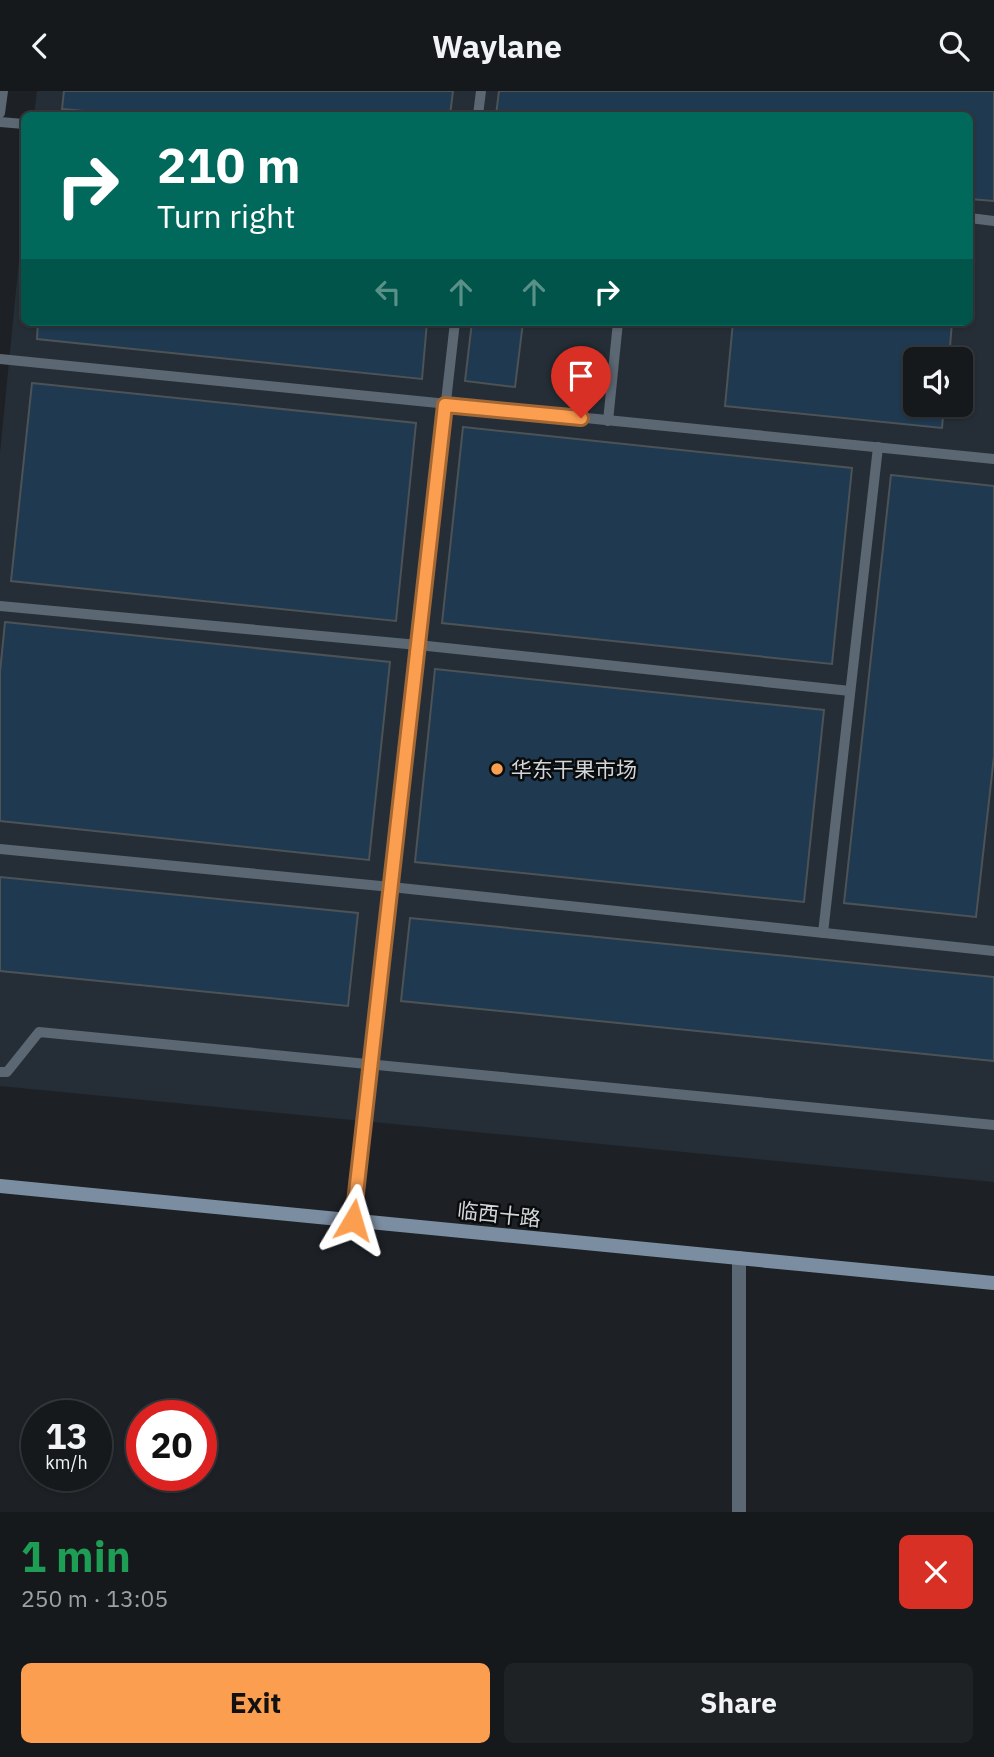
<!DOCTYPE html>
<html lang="en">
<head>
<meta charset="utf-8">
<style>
	:root { --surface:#16191c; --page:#1f2225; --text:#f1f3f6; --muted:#9ea0a3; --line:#35383b; --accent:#fb9e50 }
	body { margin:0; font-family:"IBM Plex Sans","Noto Sans SC",sans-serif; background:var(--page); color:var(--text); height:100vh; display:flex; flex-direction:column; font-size:26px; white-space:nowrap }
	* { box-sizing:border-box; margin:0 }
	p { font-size:23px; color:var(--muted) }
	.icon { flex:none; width:38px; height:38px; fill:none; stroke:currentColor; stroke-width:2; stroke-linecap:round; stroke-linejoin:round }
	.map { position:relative; height:1421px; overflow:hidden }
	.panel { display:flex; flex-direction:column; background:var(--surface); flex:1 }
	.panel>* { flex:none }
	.guide { position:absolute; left:21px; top:21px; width:952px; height:214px; border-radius:10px; box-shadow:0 2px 5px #0004,0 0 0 2px var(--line); background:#00695c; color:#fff; overflow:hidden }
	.buttons { position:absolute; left:903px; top:256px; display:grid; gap:14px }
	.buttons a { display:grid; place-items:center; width:70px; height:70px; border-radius:10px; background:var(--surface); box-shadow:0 2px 5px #0004,0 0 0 2px var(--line); font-size:35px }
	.speed { position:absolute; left:21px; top:1309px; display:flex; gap:14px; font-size:35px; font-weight:700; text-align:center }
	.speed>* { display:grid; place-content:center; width:91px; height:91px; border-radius:50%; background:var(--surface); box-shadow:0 2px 5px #0004,0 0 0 2px var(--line); line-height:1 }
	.speed small { font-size:18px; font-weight:400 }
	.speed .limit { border:10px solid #d22; background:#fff; color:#111 }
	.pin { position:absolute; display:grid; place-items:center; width:60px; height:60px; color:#fff; margin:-72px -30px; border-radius:50% 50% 50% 0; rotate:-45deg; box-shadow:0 0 7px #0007 }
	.pin .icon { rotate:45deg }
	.me { position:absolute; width:77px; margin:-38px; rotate:7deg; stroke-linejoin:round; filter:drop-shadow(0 0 5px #0008) }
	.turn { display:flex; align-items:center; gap:24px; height:147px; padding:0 21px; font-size:32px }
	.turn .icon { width:91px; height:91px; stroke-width:2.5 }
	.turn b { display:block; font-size:49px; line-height:60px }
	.lanes { display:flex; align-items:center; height:66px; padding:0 21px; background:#0003; justify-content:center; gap:35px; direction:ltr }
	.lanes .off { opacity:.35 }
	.round { display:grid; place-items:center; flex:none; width:74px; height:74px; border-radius:10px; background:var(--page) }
	.head { display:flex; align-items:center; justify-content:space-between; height:119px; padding:0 21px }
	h1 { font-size:42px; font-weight:700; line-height:52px; color:#1e9e55 }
	.button { display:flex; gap:14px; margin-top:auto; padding:14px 21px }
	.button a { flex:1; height:80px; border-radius:10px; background:var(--accent); color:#111; font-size:28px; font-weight:700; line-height:80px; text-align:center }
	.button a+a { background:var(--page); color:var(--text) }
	header { display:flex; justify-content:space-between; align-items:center; height:91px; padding:0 21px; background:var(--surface); font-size:32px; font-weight:700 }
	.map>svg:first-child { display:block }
	.built { fill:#252e36; fill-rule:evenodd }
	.building { fill:#1f3950; stroke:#4d5256; stroke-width:2 }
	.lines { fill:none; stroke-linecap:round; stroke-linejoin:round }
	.service { stroke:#5b6772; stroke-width:10 }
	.minor { stroke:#5b6772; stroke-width:14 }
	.secondary { stroke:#7b8ea1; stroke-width:14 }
	.route-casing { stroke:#a36734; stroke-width:18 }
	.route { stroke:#fb9e50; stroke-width:12 }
	.poi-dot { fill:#fb9e50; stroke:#090b0c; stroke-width:2.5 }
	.labels { text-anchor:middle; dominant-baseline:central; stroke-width:5; stroke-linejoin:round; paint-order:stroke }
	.poi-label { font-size:21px; fill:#d3d6d8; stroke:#090b0c; text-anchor:start }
	.street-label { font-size:21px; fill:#d3d6d8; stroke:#090b0c }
</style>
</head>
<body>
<header><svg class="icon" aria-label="back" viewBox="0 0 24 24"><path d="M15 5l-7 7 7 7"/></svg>Waylane<svg class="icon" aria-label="search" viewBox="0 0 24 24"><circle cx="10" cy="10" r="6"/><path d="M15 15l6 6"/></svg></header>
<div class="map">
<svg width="994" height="1421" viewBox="0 0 994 1421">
	<rect width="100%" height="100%" fill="#1d2126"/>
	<path class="built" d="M 37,0 L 994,0 L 994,1091 L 0,995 L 0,362 L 24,119 L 24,231 L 970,231 L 970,24 L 34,24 ZM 915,268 L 961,268 L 961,313 L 915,313 Z"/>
	<g class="building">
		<path d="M 64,0 L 453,0 L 450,24 L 128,24 L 62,18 Z"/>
		<path d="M 499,0 L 994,0 L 994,110 L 970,108 L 970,24 L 496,24 Z"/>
		<path d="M 38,231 L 427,231 L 422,288 L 37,248 Z"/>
		<path d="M 472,231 L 523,231 L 515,296 L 465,290 Z"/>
		<path d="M 733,231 L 952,231 L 949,268 L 915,268 L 915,313 L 944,313 L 942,337 L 725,315 Z"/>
		<path d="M 32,292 L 416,332 L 396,530 L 11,490 Z"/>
		<path d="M 463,336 L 852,377 L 832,573 L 442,532 Z"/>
		<path d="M 891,384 L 994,395 L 994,665 L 976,826 L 844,812 Z"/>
		<path d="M 5,531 L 390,571 L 369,769 L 0,730 L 0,581 Z"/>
		<path d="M 435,578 L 824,619 L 804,811 L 415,771 Z"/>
		<path d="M 0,786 L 358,822 L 348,915 L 0,880 Z"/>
		<path d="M 410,827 L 994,886 L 994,970 L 401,910 Z"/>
	</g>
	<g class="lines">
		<g class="service">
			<path d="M 0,22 L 3,0"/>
			<path d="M 478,24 L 481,0"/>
			<path d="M 0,31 L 24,33"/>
			<path d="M 970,127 L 994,130"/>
			<path d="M 0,268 L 994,368"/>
			<path d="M 608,330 L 618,231"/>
			<path d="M 0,515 L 418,554 L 850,600"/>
			<path d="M 0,758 L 391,796 L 994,860"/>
			<path d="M 823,842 L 878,356"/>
			<path d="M 0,981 L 7,981 L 39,941 L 994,1034"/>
			<path d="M 353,1129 L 455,231"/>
		</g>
		<path class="minor" d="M 739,1421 L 739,1167"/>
		<path class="secondary" d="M 0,1095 L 994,1192"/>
	</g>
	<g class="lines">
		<defs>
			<path id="route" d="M 353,1129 L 445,314 L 581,327"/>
		</defs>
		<use href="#route" class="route-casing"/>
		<use href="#route" class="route"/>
	</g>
	<circle class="poi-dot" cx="497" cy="678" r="7"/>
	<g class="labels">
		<g class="poi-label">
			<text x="511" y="678">华东干果市场</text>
		</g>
		<g class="street-label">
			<text transform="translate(499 1123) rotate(6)">临西十路</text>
		</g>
	</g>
</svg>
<div class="buttons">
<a><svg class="icon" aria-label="sound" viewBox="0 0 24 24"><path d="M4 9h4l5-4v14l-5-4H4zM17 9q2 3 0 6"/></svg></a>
</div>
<div class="speed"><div>13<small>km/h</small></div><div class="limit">20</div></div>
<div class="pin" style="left:581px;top:327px;background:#d93025"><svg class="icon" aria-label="arrive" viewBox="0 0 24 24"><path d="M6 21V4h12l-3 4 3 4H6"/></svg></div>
<svg class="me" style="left:353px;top:1129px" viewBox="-20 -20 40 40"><path d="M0-17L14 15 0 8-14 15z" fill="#fb9e50" stroke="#fff" stroke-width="4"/></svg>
<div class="guide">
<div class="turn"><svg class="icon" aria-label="right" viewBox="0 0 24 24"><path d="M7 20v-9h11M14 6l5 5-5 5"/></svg><div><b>210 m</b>Turn right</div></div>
<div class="lanes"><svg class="icon off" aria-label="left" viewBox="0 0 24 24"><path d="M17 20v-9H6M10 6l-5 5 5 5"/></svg><svg class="icon off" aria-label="ahead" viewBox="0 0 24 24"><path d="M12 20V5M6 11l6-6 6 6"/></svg><svg class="icon off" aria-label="ahead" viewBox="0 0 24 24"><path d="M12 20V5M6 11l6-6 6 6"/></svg><svg class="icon" aria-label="right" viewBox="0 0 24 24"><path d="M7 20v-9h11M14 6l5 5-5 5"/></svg></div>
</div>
</div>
<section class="panel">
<div class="head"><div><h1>1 min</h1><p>250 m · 13:05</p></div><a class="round" style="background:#d93025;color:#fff"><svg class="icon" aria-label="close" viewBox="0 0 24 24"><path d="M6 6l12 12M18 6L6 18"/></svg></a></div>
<div class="button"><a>Exit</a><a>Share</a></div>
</section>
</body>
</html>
